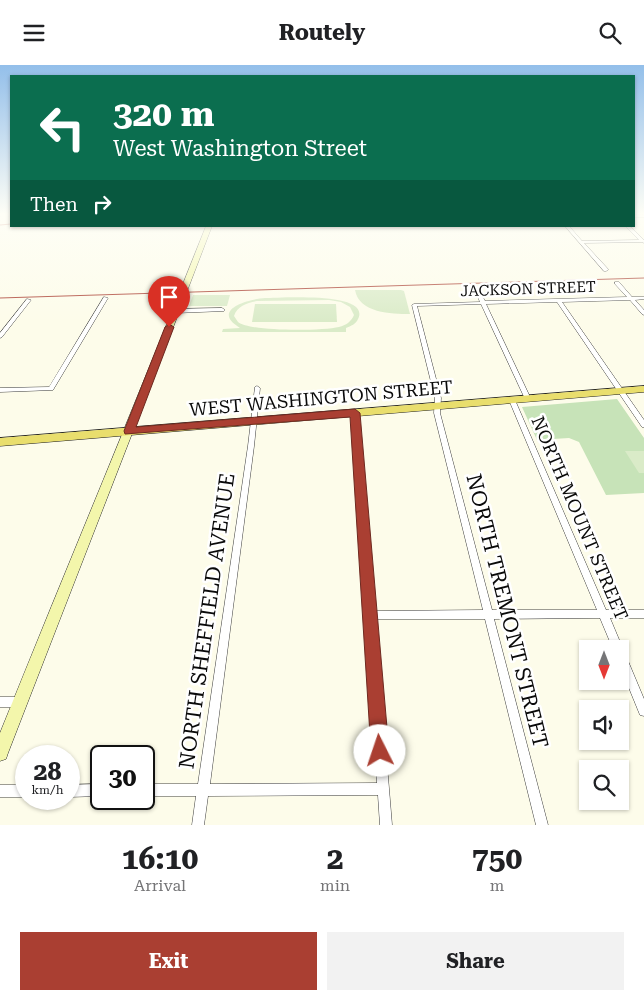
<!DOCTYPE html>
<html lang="en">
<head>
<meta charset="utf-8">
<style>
	:root { --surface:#fff; --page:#f2f2f2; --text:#202124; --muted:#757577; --accent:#aa3f32 }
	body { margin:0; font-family:"Roboto Serif",serif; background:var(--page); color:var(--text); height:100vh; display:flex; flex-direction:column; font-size:19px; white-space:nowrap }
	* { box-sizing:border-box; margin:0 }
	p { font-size:16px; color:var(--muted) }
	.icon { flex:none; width:28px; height:28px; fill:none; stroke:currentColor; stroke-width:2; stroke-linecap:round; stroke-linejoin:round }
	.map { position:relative; height:760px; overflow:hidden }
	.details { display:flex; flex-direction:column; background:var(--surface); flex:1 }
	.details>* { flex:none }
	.banner { position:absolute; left:10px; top:10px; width:625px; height:152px; border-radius:0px; box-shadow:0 1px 4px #0004; background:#0b6e4f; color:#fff; overflow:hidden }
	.needle { width:32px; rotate:180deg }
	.controls { position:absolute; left:579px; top:575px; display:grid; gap:10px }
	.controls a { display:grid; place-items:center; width:50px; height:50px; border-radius:0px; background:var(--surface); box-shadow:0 1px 4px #0004; font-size:25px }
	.speed { position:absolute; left:15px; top:680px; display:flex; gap:10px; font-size:25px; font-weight:700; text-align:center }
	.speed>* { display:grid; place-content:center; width:65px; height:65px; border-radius:50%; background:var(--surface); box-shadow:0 1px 4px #0004; line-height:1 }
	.speed small { font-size:12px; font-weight:400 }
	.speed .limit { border:2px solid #111; border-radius:8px; background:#fff; color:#111 }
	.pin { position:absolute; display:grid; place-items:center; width:42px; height:42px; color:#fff; margin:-51px -21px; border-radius:50% 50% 50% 0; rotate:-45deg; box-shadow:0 0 5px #0007 }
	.pin .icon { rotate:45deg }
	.me { position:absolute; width:55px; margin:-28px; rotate:356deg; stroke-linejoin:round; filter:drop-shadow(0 0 4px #0008) }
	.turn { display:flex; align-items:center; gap:18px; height:105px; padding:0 20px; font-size:22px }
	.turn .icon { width:65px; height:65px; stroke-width:2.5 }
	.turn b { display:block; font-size:35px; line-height:42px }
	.then { display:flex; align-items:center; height:48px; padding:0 20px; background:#0003; gap:10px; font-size:19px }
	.eta { display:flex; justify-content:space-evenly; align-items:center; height:85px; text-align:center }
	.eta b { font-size:30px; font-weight:700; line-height:35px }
	.primary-button { display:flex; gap:10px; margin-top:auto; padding:10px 20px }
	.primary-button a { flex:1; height:58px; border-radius:0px; background:var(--accent); color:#fff; font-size:20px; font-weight:700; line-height:58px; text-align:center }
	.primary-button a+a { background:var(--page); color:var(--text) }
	header { display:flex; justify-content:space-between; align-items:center; height:65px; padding:0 20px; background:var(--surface); font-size:22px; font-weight:700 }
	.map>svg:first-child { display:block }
	.green { fill:#c7e3b8 }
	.pitch { fill:#daebc8; fill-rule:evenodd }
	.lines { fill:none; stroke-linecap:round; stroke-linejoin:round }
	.street-casing { stroke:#3d3d3d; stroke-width:1 }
	.secondary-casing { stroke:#2c2c2c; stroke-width:1 }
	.primary-casing { stroke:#1b1b1b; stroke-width:1 }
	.street { fill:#fff; fill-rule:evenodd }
	.secondary { fill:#f3f6ab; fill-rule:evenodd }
	.primary { fill:#e9de6d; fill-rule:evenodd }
	.rail { stroke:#aa3f32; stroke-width:1 }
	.route { fill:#aa3f32; stroke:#6e2920 }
	.labels { text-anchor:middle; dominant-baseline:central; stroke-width:5; stroke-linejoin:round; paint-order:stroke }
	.far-street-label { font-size:15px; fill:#0a0a0a; stroke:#fff }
	.street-label { font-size:18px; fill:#0a0a0a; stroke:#fff }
	.near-street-label { font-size:21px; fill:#0a0a0a; stroke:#fff }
</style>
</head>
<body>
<header><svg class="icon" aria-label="menu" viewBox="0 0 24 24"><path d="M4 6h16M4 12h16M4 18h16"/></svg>Routely<svg class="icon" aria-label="search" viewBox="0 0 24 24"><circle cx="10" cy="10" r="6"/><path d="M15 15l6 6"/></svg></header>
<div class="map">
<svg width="644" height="760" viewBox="0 0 644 760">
	<rect width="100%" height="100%" fill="#fdfcea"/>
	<path class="green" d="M 617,334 L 644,373 L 644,428 L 606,430 L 579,377 L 569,373 L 537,375 L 522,342 Z"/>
	<g class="pitch">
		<path d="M 355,225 L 401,225 L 404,226 L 410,249 C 391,249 359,248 355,225 Z"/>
		<path d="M 193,230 L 230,230 L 227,241 L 189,241 Z"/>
		<path d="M 265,233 C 278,233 372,226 358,254 C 356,259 351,261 346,263 L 346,267 L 222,267 L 223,264 L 240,263 C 210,245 248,234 265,233 ZM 257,236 L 329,235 L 341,237 L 350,242 L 354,250 C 351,257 346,260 339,262 C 322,266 251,267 238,257 L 234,251 C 237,241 247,238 257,236 Z"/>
		<path d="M 255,239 L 336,239 L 337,257 L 252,257 Z"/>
		<path d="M 625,386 L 644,386 L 644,408 L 639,408 Z"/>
	</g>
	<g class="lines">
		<defs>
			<g id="street">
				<rect x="634" y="150" width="10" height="2"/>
				<path d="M 565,161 L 569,161 L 582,176 L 639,175 L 625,161 L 630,161 L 644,175 L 644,178 L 642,177 L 584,178 L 608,204 L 608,205 L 606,206 L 604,206 Z"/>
				<path d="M 615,217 L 619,217 L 632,232 L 644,232 L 644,234 L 635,235 L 644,245 L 644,250 L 642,249 L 630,235 L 562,237 L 644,355 L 644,362 L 642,362 L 557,237 L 486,239 L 531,334 L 528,336 L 525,334 L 481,239 L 417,241 L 441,333 L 440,348 L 492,545 L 597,545 L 509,335 L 512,333 L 515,335 L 606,545 L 644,545 L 644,553 L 610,553 L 644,634 L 644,651 L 640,650 L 620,601 L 620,584 L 613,584 L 600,553 L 494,554 L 548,760 L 536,760 L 485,554 L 375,554 L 392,760 L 380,760 L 378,730 L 208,731 L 204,760 L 192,760 L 196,731 L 144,731 L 144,719 L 198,719 L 248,381 L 255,322 L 257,321 L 260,323 L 254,381 L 210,719 L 377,718 L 352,348 L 355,346 L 358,348 L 374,546 L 483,545 L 434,348 L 435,333 L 412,240 L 414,239 L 480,237 L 474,223 L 476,222 L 478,223 L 485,236 L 627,232 L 615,219 Z"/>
				<path d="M 104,232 L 108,233 L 53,325 L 0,327 L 0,323 L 49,322 Z"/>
				<path d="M 27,234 L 31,235 L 2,272 L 0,273 L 0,268 Z"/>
				<path d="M 222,243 L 225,245 L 224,246 L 175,248 L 172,246 L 175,244 Z"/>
				<path d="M 0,632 L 20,632 L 24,633 L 25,637 L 24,641 L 20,642 L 0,642 Z"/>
				<path d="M 101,719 L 101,731 L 69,732 L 69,720 Z"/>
				<rect x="0" y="720" width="26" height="12"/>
			</g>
			<path id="secondary" d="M 206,161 L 212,161 C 145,337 76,512 8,688 L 6,694 L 0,696 L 0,668 C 68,499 139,331 206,161 Z"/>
			<path id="primary" d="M 644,321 L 644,327 L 0,381 L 0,373 Z"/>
		</defs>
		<use href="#street" class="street-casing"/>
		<use href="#secondary" class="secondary-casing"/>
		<use href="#primary" class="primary-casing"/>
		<use href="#street" class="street"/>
		<use href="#secondary" class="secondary"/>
		<use href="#primary" class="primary"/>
		<g class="rail">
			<path d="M 0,160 L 11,159"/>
			<path d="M 0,233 L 644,213"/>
		</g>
	</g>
	<linearGradient id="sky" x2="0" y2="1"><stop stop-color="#93bfea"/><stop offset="0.58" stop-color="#fefef6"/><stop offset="1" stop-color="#fefef6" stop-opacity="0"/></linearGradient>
	<rect width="644" height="257" fill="url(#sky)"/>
	<path class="route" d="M 169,259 L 174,262 L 136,362 L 355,344 L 360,348 L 389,686 L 387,692 L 380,695 L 374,692 L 371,686 L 350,352 L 125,369 L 124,366 L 165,262 Z"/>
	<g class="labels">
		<g class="far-street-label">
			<text transform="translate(528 224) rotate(-2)">JACKSON STREET</text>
		</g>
		<g class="street-label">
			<text transform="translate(321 333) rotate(-5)">WEST WASHINGTON STREET</text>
			<text transform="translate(580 453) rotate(67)">NORTH MOUNT STREET</text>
		</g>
		<g class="near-street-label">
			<text transform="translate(507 546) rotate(76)">NORTH TREMONT STREET</text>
			<text transform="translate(207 556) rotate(-82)">NORTH SHEFFIELD AVENUE</text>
		</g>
	</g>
</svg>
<div class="controls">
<a><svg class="needle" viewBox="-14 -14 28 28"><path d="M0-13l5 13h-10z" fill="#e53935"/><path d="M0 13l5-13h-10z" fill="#757577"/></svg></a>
<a><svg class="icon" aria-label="sound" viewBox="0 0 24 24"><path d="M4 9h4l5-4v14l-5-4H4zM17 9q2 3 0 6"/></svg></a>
<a><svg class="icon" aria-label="search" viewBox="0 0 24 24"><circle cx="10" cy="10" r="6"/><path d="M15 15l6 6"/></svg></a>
</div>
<div class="speed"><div>28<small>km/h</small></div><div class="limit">30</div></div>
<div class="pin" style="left:169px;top:262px;background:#d93025"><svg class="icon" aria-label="arrive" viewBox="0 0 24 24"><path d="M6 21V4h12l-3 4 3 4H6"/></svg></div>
<svg class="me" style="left:380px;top:686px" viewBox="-20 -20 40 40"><circle r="19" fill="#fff"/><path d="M0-13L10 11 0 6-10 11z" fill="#aa3f32"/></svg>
<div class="banner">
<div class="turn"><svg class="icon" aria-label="left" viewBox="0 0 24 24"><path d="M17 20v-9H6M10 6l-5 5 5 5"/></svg><div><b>320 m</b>West Washington Street</div></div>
<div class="then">Then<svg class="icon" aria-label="right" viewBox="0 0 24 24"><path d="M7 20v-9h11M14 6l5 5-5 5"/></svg></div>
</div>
</div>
<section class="details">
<div class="eta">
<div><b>16:10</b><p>Arrival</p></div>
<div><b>2</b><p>min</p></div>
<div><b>750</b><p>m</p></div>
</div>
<div class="primary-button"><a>Exit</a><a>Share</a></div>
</section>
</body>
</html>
